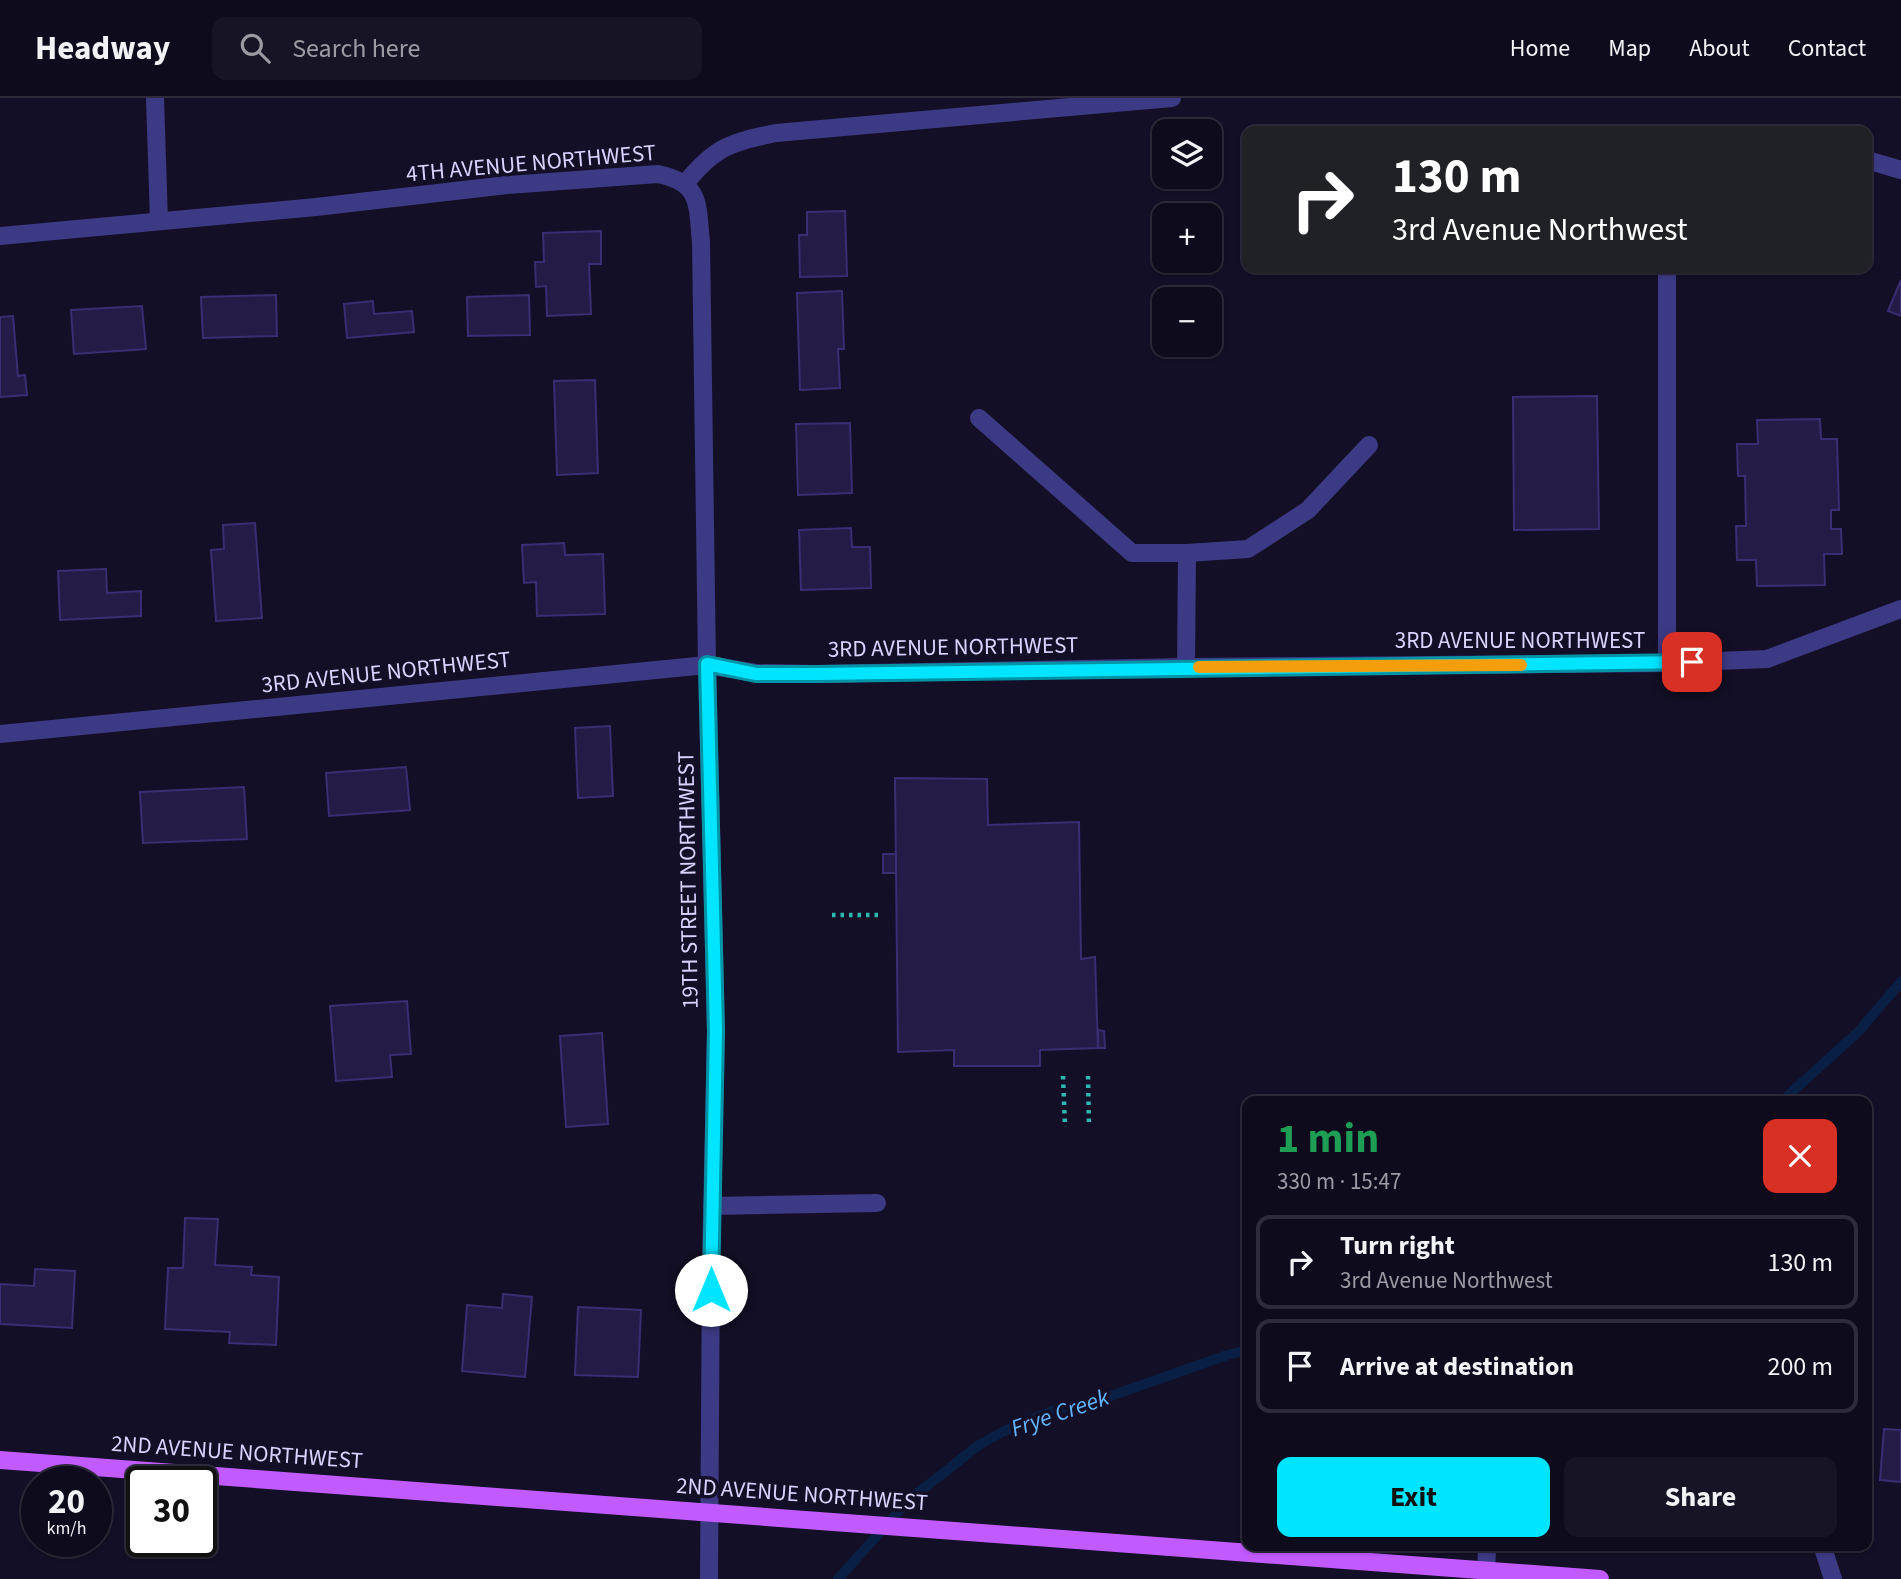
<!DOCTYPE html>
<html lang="en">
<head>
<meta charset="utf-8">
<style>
	:root { --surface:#0e0b1c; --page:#171425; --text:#f1f3f6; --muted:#9b9ba3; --line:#2e2b3b; --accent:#00e5ff }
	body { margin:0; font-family:"Source Sans 3",sans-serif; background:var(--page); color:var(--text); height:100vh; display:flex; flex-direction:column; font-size:26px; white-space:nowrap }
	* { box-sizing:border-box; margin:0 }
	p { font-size:23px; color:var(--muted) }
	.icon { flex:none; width:38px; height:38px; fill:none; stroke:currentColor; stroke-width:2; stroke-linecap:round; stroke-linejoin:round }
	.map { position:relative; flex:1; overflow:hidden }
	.sheet { position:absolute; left:1242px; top:998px; width:630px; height:455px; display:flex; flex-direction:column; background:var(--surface); border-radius:14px; box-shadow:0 2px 5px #0004,0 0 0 2px var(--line) }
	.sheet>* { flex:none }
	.banner { position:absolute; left:1242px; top:28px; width:630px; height:147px; border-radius:14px; box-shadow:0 2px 5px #0004,0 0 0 2px var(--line); background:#202124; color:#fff; overflow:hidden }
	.buttons { position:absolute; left:1152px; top:21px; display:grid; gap:14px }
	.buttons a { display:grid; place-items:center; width:70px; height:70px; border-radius:14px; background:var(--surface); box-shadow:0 2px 5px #0004,0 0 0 2px var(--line); font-size:35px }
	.speed { position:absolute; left:21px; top:1368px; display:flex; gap:14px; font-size:35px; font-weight:700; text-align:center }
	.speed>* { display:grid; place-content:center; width:91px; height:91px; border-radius:50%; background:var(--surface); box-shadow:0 2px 5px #0004,0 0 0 2px var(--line); line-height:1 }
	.speed small { font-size:18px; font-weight:400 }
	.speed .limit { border:4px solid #111; border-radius:10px; background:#fff; color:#111 }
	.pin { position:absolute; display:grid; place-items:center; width:60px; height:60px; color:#fff; margin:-30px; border-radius:14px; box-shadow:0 4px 10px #0006 }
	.me { position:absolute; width:77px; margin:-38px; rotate:0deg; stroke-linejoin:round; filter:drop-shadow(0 0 5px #0008) }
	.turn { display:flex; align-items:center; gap:24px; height:147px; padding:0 35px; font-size:32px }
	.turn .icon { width:91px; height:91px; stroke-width:2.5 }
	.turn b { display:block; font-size:49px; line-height:60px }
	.round { display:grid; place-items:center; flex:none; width:74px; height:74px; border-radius:14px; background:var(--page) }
	.head { display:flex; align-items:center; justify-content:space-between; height:119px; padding:0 35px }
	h1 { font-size:42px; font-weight:700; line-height:52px; color:#1e9e55 }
	.action { display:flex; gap:14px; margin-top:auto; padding:14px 35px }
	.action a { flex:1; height:80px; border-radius:14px; background:var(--accent); color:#111; font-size:28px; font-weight:700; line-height:80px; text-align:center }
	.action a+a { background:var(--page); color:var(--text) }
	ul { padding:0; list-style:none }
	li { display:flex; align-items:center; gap:21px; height:94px; margin:0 14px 10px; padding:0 21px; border:4px solid var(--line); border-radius:14px }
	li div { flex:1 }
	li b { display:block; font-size:26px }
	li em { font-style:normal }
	header { display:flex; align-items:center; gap:42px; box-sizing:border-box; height:98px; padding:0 35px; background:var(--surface); border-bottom:2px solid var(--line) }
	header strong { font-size:33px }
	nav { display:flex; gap:38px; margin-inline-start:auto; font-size:24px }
	.search { width:490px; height:63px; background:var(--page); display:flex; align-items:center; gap:18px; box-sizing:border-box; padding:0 24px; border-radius:14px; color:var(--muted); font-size:26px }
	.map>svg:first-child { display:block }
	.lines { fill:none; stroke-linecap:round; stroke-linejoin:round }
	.stream { stroke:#0a1f44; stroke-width:10 }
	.building { fill:#241b47; stroke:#3b2d73; stroke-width:2 }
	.path { stroke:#2fb8b0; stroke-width:4.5; stroke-dasharray:3.5 5; stroke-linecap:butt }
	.minor { stroke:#3d3a85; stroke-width:18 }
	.major { stroke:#c25bff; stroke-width:18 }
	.route-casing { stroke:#0095a6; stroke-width:18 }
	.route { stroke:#00e5ff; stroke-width:12 }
	.slow { stroke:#f59e0b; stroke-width:12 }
	.labels { text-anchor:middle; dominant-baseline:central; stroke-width:7; stroke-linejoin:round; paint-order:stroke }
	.street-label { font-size:23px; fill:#d9d4ff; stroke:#130f26 }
	.water-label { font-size:24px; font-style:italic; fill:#62b6ff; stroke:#130f26 }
</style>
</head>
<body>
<header>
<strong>Headway</strong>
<div class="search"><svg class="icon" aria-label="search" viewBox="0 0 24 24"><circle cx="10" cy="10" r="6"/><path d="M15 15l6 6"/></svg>Search here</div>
<nav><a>Home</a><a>Map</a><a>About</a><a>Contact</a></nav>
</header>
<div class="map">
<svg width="1901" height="1481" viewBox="0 0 1901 1481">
	<rect width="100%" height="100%" fill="#130f26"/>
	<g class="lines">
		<g class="stream">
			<path d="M 1782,1003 L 1858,934 L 1901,884"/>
			<path d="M 838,1481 L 909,1402 L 979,1347 L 1002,1334 L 1049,1314 L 1108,1299 L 1227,1257 L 1248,1252"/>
		</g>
	</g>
	<g class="building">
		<path d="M 845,113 L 847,178 L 800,179 L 799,137 L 807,137 L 807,114 Z"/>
		<path d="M 601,133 L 601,166 L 589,166 L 591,216 L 547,218 L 546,188 L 536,189 L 535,164 L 544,164 L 543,135 Z"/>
		<path d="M 1901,182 L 1901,218 L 1888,213 Z"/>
		<path d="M 842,193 L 844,251 L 838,251 L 840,290 L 800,292 L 797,195 Z"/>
		<path d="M 276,197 L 277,238 L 203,240 L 201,199 Z"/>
		<path d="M 529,197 L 530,237 L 468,238 L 467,199 Z"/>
		<path d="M 373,203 L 374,216 L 412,213 L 414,234 L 347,240 L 344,206 Z"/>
		<path d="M 142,208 L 146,251 L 74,256 L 71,212 Z"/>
		<path d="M 13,218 L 18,278 L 25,277 L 27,297 L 0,299 L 0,219 Z"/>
		<path d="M 595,282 L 598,375 L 557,377 L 554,283 Z"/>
		<path d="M 1597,298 L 1599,431 L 1514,432 L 1513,299 Z"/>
		<path d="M 1820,321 L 1821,341 L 1837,341 L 1839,412 L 1831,412 L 1831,431 L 1841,431 L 1842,456 L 1824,456 L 1825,487 L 1757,488 L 1756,462 L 1737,462 L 1736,428 L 1746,428 L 1745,378 L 1738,378 L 1737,346 L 1758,346 L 1757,322 Z"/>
		<path d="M 850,325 L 852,395 L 798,397 L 796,326 Z"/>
		<path d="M 255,425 L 262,520 L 216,523 L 211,452 L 224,451 L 223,427 Z"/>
		<path d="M 851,430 L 852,449 L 870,449 L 871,490 L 801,492 L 799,432 Z"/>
		<path d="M 564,445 L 565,457 L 603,456 L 605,516 L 537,518 L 536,484 L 524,485 L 522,447 Z"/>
		<path d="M 106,471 L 107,495 L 141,493 L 141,518 L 60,522 L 58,473 Z"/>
		<path d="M 610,628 L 613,698 L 578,700 L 575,630 Z"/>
		<path d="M 406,669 L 410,712 L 329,718 L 326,675 Z"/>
		<path d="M 895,680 L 987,681 L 988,727 L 1079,724 L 1081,861 L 1095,859 L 1098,950 L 1040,952 L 1040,968 L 954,968 L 954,952 L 898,954 Z"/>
		<path d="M 244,689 L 247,741 L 143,745 L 140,694 Z"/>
		<rect x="883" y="756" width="13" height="19"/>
		<path d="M 407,903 L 411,956 L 390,957 L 392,979 L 336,983 L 330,908 Z"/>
		<path d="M 1098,932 L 1104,933 L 1105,950 L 1098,950 Z"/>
		<path d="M 602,935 L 608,1026 L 566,1029 L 560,938 Z"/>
		<path d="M 185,1120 L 218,1121 L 215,1167 L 252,1169 L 251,1177 L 279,1179 L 276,1247 L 229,1245 L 230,1234 L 165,1231 L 168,1170 L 183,1170 Z"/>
		<path d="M 35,1171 L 75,1173 L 72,1230 L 0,1226 L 0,1186 L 34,1188 Z"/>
		<path d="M 503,1196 L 532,1199 L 525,1279 L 462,1273 L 467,1207 L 502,1210 Z"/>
		<path d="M 578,1209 L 641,1212 L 638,1279 L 575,1277 Z"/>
		<path d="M 1884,1331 L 1901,1332 L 1901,1384 L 1880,1382 Z"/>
	</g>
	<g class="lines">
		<g class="path">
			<path d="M 832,817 L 882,817"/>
			<path d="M 1063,978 L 1065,1029"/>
			<path d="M 1088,978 L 1089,1028"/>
		</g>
		<g class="minor">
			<path d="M 155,0 L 159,123"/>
			<path d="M 1867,62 L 1901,72"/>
			<path d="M 685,86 C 714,49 731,44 776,35 L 1172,0"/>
			<path d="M 0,138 L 316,109 L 507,87 L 658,76 C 702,85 697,107 701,144 L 707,567 L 716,933 L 711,1164 L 709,1481"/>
			<path d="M 979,320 L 1132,455 L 1187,455"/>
			<path d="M 1667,565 L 1667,170"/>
			<path d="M 1186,569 L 1187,455 L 1248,451 L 1308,412 L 1369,347"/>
			<path d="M 0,636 L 707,567 L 756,575 L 817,576 L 1186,569 L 1667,565 L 1767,561 L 1901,511"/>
			<path d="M 712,1108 L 877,1105"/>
			<path d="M 1822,1447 L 1833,1481"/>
			<path d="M 1486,1481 L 1487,1447"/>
		</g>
		<path class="major" d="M 0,1362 L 1600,1481"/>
	</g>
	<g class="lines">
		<defs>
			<path id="route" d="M 711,1192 L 716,933 L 707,566 L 756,576 L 817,576 L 1692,564"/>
		</defs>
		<use href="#route" class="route-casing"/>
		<use href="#route" class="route"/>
		<path class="slow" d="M 1199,569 L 1521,567"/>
	</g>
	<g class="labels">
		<g class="street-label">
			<text transform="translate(531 65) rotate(-5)">4TH AVENUE NORTHWEST</text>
			<text x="1520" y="542">3RD AVENUE NORTHWEST</text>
			<text transform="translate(953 549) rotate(-1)">3RD AVENUE NORTHWEST</text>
			<text transform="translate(386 574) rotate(-6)">3RD AVENUE NORTHWEST</text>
			<text transform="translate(688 782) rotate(-91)">19TH STREET NORTHWEST</text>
			<text transform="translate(237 1354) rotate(4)">2ND AVENUE NORTHWEST</text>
			<text transform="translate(802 1396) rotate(4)">2ND AVENUE NORTHWEST</text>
		</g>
		<g class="water-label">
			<text transform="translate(1060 1315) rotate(-19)">Frye Creek</text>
		</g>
	</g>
</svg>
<div class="buttons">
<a><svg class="icon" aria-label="layers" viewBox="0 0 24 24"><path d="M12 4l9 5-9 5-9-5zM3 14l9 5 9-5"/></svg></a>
<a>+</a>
<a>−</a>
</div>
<div class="speed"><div>20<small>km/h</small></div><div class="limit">30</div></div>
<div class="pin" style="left:1692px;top:564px;background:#d93025"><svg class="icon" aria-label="arrive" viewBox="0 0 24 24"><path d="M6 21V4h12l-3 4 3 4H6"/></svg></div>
<svg class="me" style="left:711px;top:1192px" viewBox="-20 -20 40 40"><circle r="19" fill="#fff"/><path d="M0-13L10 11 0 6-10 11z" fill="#00e5ff"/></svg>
<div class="banner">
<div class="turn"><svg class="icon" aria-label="right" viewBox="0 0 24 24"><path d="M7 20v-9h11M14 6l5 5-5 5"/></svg><div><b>130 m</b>3rd Avenue Northwest</div></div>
</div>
<section class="sheet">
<div class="head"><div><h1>1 min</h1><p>330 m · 15:47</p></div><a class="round" style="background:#d93025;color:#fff"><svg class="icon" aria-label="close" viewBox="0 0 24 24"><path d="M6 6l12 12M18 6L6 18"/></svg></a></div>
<ul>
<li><svg class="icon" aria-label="right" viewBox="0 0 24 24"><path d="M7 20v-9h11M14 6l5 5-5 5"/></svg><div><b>Turn right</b><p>3rd Avenue Northwest</p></div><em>130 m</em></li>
<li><svg class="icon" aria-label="arrive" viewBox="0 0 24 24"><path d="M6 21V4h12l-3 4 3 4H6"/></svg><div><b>Arrive at destination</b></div><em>200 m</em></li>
</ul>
<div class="action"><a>Exit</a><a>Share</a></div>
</section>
</div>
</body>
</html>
